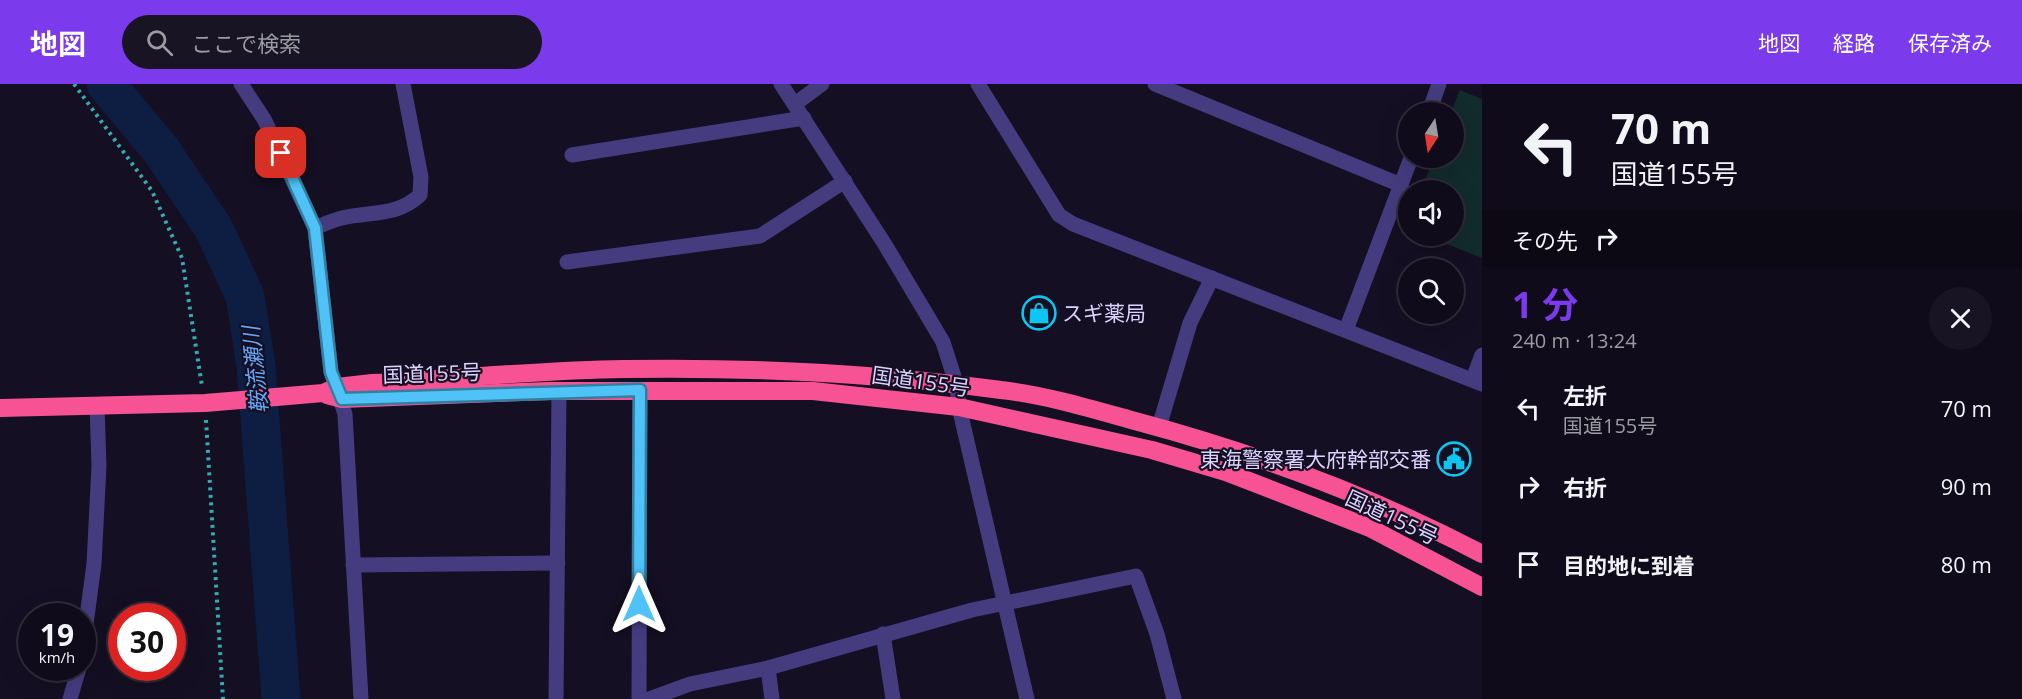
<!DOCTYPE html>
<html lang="ja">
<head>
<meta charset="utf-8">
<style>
	:root { --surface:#0f0b1a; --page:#181423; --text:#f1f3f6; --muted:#9b9ba2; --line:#2f2b39; --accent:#7c3aed }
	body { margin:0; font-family:"Open Sans","Noto Sans JP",sans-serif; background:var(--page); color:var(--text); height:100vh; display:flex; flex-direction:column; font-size:22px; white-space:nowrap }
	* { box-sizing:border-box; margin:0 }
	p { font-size:20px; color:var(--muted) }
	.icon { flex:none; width:33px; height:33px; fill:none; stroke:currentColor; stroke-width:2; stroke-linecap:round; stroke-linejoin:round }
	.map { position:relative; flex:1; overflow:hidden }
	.panel { display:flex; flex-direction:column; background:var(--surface); width:540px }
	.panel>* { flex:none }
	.guide { background:#0f0b1a; color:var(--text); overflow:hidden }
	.needle { width:39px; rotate:192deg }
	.controls { position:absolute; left:1398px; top:18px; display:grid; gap:12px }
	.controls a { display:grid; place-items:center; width:66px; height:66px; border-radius:50%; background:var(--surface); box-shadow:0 6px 24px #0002,0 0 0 2px var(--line); font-size:30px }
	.speed { position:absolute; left:18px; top:519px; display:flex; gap:12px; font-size:30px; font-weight:700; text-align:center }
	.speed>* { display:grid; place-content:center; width:78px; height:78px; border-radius:50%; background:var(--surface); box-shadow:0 6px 24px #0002,0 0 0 2px var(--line); line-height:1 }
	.speed small { font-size:15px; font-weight:400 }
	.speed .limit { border:9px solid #d22; background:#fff; color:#111 }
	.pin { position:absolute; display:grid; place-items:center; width:51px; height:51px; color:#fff; margin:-26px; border-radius:12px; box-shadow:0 3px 9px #0006 }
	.me { position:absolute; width:66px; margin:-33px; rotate:0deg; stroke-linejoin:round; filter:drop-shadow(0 0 4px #0008) }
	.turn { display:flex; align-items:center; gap:21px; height:126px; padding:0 30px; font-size:27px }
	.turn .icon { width:78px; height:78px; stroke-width:2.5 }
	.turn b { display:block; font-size:42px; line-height:51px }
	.then { display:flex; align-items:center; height:57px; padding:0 30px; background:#0003; gap:12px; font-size:22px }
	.round { display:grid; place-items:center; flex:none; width:63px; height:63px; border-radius:32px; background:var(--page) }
	.overview { display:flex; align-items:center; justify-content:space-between; height:102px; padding:0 30px }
	h1 { font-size:36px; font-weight:700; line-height:45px; color:var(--accent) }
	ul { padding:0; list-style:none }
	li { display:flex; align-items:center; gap:18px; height:78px; padding:0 30px }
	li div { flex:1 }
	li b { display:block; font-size:22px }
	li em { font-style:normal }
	header { display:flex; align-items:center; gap:36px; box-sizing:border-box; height:84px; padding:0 30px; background:var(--accent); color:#fff }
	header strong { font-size:28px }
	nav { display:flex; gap:33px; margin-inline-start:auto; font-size:21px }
	.search { width:420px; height:54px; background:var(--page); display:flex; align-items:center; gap:15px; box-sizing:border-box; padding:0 21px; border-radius:33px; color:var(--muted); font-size:22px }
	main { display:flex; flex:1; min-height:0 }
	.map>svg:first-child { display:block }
	.green { fill:#122b2c }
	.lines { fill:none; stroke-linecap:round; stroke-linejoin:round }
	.river { stroke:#0e1d42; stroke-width:39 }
	.path { stroke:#34abaf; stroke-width:4; stroke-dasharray:3 4.5; stroke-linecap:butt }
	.minor { stroke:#453c7f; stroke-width:15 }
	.highway { stroke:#f75394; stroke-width:18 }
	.route-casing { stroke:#337fa1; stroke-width:15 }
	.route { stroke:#4fc3f7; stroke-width:10 }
	.labels { text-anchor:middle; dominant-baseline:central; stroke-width:4.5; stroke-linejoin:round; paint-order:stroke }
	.poi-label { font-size:21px; fill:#dbd2fd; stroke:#140f22; text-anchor:start }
	.street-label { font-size:21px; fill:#dbd2fd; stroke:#140f22 }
	.water-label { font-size:22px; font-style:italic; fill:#66a7f8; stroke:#140f22 }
</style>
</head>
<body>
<header>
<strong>地図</strong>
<div class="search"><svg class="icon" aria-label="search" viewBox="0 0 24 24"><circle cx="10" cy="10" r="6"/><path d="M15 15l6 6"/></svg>ここで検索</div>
<nav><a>地図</a><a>経路</a><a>保存済み</a></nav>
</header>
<main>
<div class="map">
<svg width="1482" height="615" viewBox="0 0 1482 615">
	<rect width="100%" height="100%" fill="#140f22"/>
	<path class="green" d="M 1460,6 L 1482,15 L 1482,174 L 1427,152 L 1454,152 L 1454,106 L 1421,106 L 1434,74 L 1454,74 L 1454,28 L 1451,28 Z"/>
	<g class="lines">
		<path class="river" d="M 106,0 L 161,66 L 214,145 L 245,212 L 256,282 L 281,615"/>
		<g class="path">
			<path d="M 74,0 L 152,107 L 182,174 L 202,302"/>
			<path d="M 206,336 L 223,615"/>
		</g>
		<g class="minor">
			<path d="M 241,0 L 264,35 L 315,144 L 331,288 L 345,330 L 361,615"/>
			<path d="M 781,0 L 884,159 L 943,258 L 957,302 L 959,323 L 1027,615"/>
			<path d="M 978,0 L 1059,131 L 1073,140 L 1482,300"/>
			<path d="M 1155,0 L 1401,101"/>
			<path d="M 795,20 L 822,0"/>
			<path d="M 1429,28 L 1439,0"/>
			<path d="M 572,71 L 804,34"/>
			<path d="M 315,144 C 324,140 333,136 342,134 C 372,127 396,133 420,111 L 421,93 L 403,0"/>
			<path d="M 567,178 L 760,152 L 845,97"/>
			<path d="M 1346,246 L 1411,74"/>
			<path d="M 1473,295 L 1482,271"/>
			<path d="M 1159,343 L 1190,239 L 1212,194"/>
			<path d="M 353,481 L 558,479"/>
			<path d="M 883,550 L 893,615"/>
			<path d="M 82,570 L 94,480 L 99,382 L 97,321"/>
			<path d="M 768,584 L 772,615"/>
			<path d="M 70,615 L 79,584"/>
			<path d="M 556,615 L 559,307"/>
			<path d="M 639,615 L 640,306"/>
			<path d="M 649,615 L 690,600 L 768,584 L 972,526 L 1136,492 L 1157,550 L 1174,615"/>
		</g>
		<g class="highway">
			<path d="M 327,311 L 342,315 L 549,307 L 813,307 L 959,323 L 1152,366 L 1226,388 L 1370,444 L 1482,503"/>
			<path d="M 0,324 L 205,319 L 323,309 L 337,303 L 372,299 C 456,295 540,286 624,285 C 750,283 877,289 1001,306 C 1046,311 1092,325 1135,337 C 1255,369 1372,412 1482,470"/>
		</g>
	</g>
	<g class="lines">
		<defs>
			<path id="route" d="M 281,69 L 315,144 L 331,288 L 342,315 L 640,306 L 639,520"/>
		</defs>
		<use href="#route" class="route-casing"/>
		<use href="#route" class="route"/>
	</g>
	<defs>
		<symbol id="shop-ring" viewBox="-11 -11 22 22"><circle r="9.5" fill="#140f22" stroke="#0cc5f0" stroke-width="1.5"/><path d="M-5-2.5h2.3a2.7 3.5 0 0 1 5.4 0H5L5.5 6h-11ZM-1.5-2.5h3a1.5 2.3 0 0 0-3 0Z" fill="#0cc5f0"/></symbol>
		<symbol id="civic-ring" viewBox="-11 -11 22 22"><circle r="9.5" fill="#140f22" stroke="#0cc5f0" stroke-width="1.5"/><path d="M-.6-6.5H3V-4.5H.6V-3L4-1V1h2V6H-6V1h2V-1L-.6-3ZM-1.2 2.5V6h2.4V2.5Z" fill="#0cc5f0"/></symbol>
	</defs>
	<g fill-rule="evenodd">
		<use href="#shop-ring" x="1020" y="210" width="38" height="38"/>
		<use href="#civic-ring" x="1435" y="356" width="38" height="38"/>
	</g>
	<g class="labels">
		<g class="poi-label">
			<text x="1062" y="229">スギ薬局</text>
			<text x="1431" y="375" text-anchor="end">東海警察署大府幹部交番</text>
		</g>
		<g class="street-label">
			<text transform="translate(432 289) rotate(-2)">国道155号</text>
			<text transform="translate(921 297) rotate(8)">国道155号</text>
			<text transform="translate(1392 433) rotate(25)">国道155号</text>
		</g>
		<g class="water-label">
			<text transform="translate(254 286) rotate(-96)">鞍流瀬川</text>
		</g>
	</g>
</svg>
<div class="controls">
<a><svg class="needle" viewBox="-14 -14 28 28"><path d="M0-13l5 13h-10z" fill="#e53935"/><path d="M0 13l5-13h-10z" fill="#9b9ba2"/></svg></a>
<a><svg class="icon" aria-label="sound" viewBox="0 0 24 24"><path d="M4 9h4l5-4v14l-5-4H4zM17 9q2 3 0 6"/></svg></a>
<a><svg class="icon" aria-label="search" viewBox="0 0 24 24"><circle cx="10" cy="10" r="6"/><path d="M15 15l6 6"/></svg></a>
</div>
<div class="speed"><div>19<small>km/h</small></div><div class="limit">30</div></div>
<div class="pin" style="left:281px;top:69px;background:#d93025"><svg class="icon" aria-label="arrive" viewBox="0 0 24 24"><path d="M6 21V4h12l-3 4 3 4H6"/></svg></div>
<svg class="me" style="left:639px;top:520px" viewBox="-20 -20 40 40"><path d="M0-17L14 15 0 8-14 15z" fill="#4fc3f7" stroke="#fff" stroke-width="4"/></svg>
</div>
<section class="panel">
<div class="guide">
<div class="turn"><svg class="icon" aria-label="left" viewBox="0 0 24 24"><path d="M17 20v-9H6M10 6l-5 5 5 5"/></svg><div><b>70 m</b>国道155号</div></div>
<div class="then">その先<svg class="icon" aria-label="right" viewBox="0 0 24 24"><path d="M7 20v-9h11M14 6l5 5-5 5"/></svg></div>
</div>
<div class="overview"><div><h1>1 分</h1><p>240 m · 13:24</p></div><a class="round"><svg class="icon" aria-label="close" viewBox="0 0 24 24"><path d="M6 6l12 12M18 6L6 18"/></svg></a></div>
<ul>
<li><svg class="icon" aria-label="left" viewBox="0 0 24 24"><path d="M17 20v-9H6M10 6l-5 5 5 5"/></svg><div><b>左折</b><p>国道155号</p></div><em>70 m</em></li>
<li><svg class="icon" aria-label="right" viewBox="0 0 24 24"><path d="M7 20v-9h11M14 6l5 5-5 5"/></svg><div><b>右折</b></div><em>90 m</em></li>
<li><svg class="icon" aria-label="arrive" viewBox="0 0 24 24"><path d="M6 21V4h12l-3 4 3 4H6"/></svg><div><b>目的地に到着</b></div><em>80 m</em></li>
</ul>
</section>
</main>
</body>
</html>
